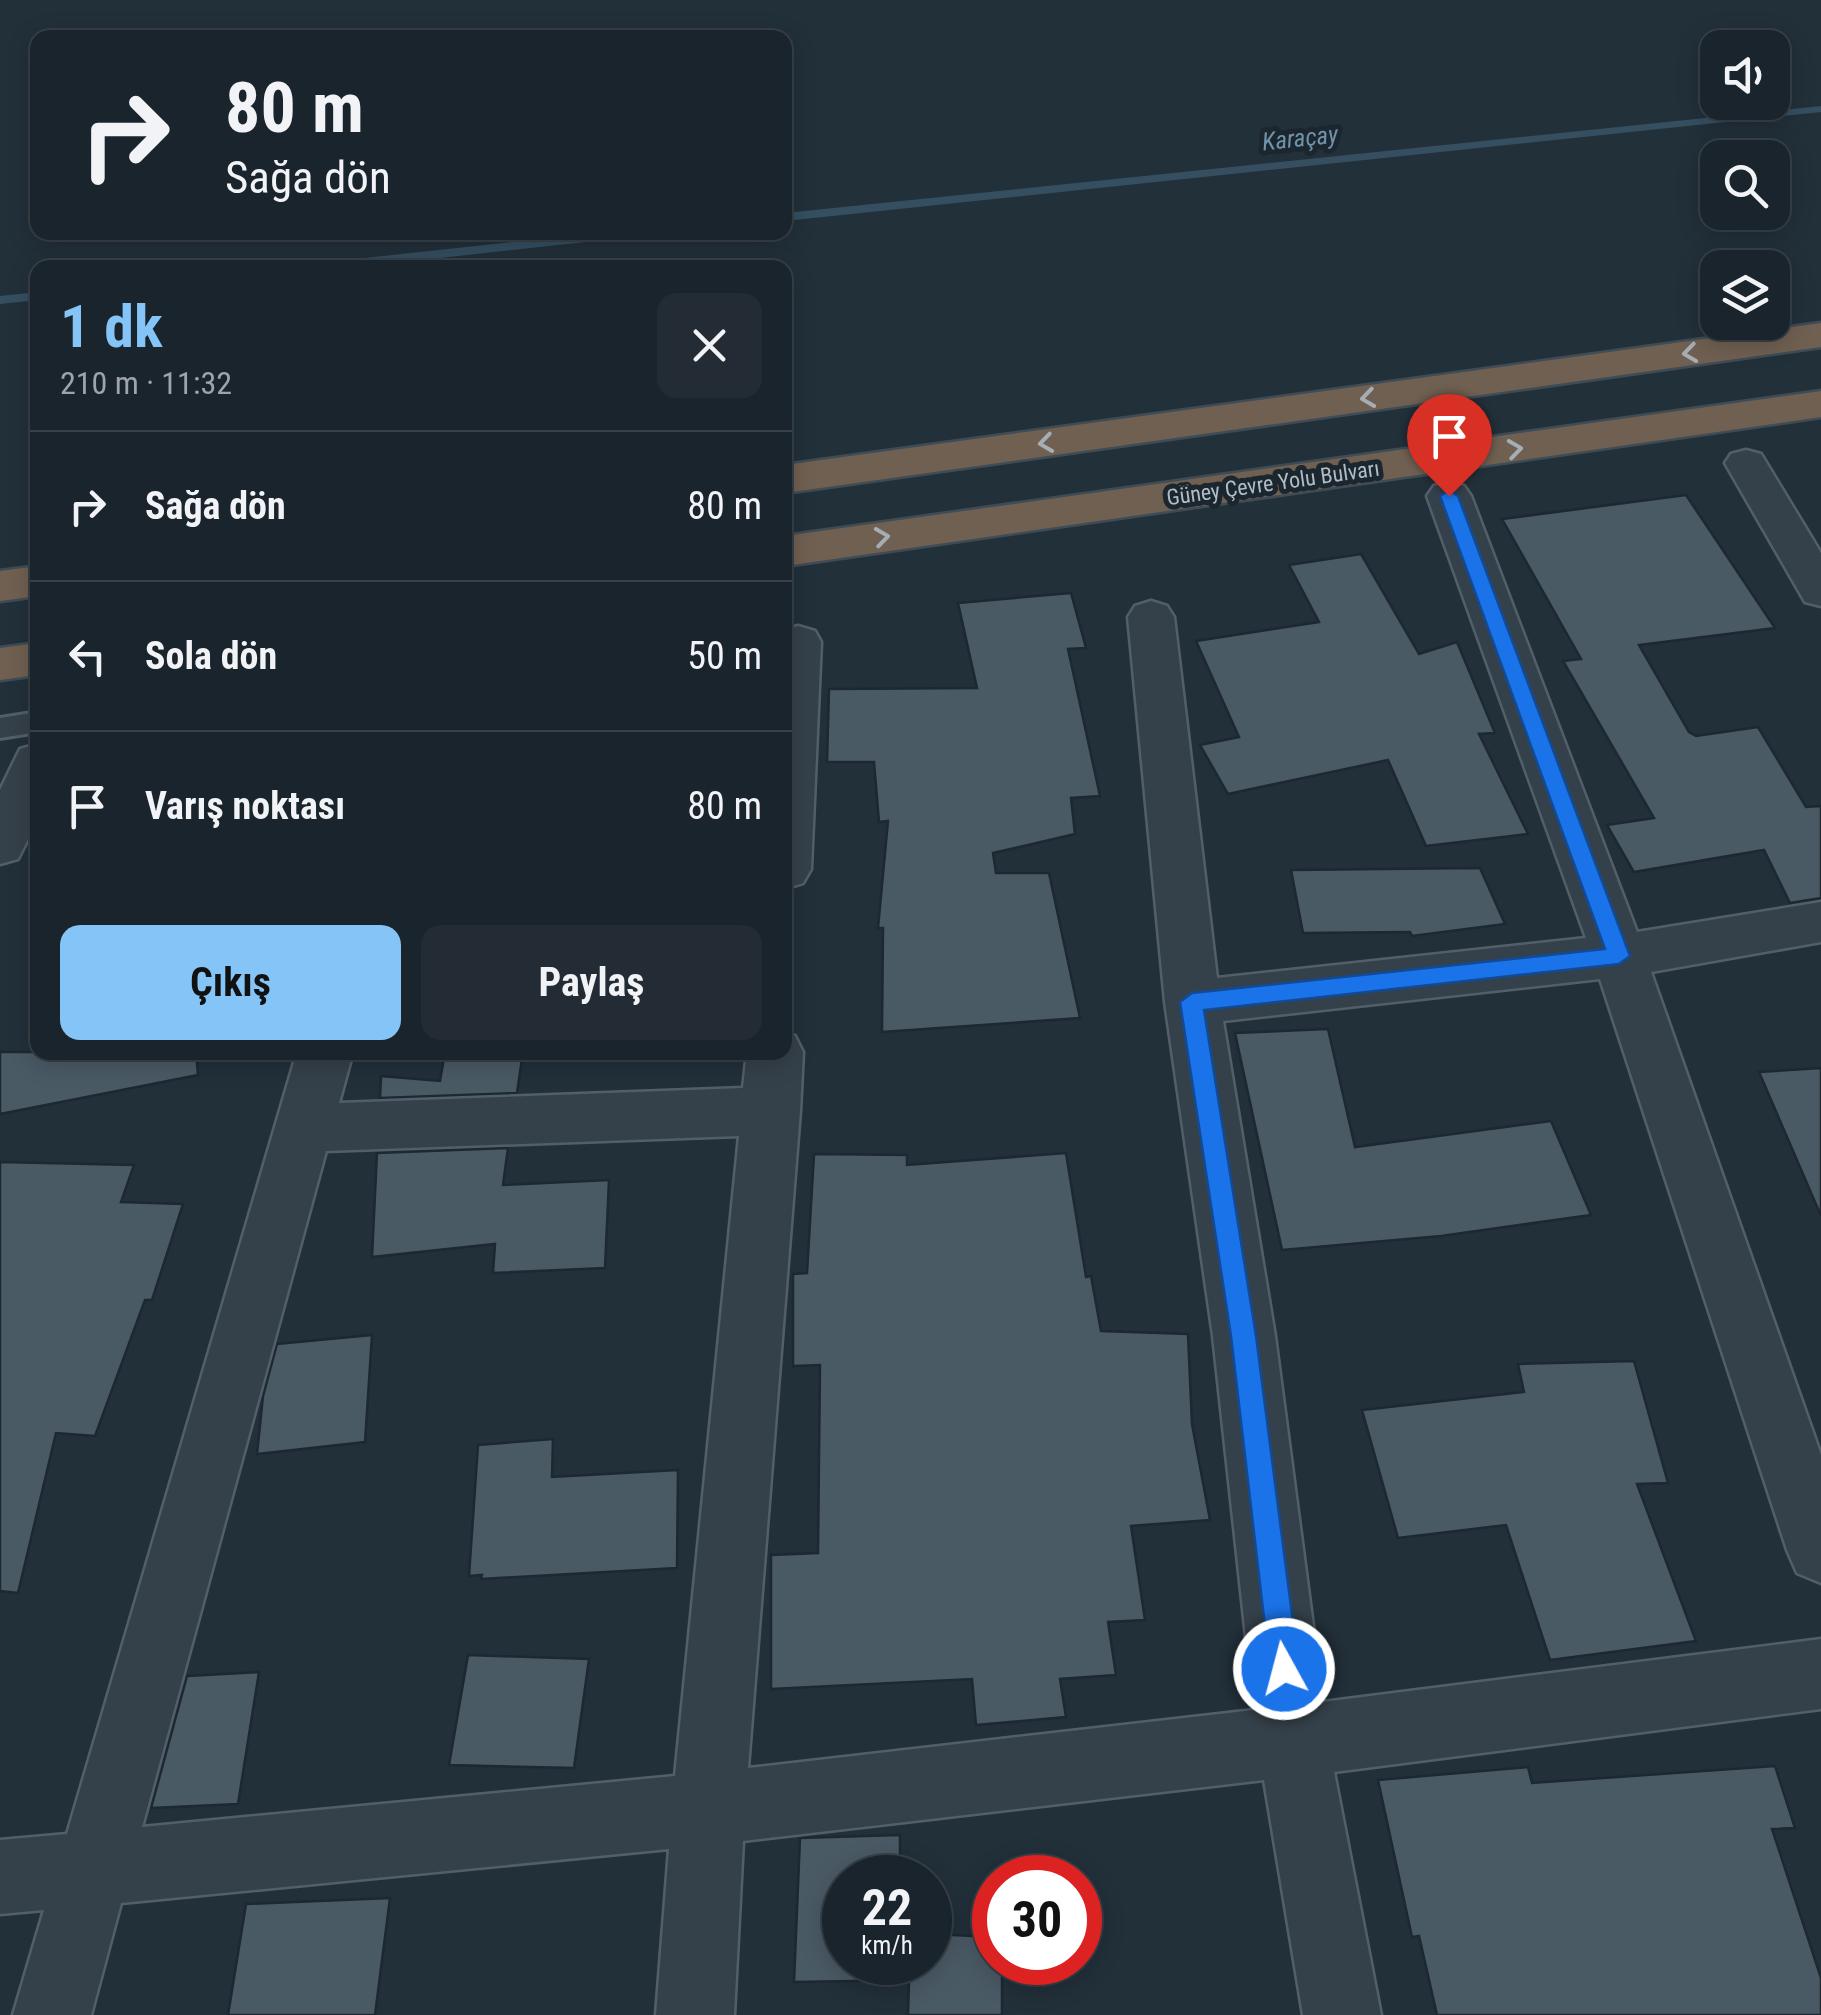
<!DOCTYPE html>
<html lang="tr">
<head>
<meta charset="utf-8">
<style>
	:root { --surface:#1a242c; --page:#232c34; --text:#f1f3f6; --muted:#9fa4a9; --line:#384148; --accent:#84c4f7 }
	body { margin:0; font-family:"Roboto Condensed",sans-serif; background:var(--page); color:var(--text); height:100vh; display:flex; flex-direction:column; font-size:38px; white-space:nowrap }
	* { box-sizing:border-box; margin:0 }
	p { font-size:32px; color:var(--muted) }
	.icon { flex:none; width:55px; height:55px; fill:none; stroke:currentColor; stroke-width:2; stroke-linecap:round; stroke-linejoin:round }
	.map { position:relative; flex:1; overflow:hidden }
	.side { position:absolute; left:30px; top:260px; width:762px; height:800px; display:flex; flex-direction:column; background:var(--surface); border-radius:20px; box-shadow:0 5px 25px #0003,0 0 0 2px var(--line) }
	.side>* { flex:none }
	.hud { position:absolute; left:30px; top:30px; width:762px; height:210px; border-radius:20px; box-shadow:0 5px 25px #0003,0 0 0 2px var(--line); background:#1a242c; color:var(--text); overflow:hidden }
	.fabs { position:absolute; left:1700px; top:30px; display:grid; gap:20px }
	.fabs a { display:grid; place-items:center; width:90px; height:90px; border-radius:20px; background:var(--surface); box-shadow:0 5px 25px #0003,0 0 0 2px var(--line); font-size:50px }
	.speed { position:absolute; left:822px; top:1855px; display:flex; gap:20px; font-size:50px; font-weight:700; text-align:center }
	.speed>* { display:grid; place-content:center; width:130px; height:130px; border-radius:50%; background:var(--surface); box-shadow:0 5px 25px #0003,0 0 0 2px var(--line); line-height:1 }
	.speed small { font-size:25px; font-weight:400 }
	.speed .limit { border:15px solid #d22; background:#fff; color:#111 }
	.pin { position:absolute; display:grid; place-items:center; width:85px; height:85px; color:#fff; margin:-102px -42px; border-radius:50% 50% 50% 0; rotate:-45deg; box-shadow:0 0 10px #0007 }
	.pin .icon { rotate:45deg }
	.me { position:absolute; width:110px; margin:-55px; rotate:353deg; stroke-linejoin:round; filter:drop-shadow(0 0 8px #0008) }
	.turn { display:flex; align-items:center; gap:35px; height:210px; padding:0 30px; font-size:45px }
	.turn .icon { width:130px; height:130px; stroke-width:2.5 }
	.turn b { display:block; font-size:70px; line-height:85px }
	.round { display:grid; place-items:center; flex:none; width:105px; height:105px; border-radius:20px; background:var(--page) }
	.head { display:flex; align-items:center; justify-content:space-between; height:170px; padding:0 30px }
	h1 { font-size:60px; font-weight:700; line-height:75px; color:var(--accent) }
	.action { display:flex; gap:20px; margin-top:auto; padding:20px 30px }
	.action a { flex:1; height:115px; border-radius:20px; background:var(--accent); color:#111; font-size:40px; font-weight:700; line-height:115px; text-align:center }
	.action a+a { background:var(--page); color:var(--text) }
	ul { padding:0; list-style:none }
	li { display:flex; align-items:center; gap:30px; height:150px; padding:0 30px; border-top:2px solid var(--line) }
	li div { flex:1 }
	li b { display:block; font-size:38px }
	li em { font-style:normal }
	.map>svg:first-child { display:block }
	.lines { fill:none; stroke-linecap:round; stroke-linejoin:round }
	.stream { fill:#354f61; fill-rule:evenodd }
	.building { fill:#4a5a65; stroke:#1d2831; stroke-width:2.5 }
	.lane-casing { stroke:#535f68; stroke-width:6 }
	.street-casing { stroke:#535f68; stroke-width:5 }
	.highway-casing { stroke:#404c55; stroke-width:5 }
	.lane { fill:#35414a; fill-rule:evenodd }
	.street { fill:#35414a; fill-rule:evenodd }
	.highway { fill:#706052; fill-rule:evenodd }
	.oneway { stroke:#a6aeb5 }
	.route { fill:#1a73e8; stroke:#114b97; stroke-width:2.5 }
	.labels { text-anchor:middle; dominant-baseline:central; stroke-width:10; stroke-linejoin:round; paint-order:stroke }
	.far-street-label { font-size:22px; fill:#b0bcc6; stroke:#1b262f }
	.far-water-label { font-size:25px; font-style:italic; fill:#7093aa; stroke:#1b262f }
</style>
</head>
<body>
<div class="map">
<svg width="1821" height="2015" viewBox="0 0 1821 2015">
	<rect width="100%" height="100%" fill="#22303a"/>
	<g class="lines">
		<g class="stream">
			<path d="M 1821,106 L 1821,112 L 785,221 L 785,213 Z"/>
			<path d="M 603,232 L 647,232 L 641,236 L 348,268 L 304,268 L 310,264 Z"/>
			<path d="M 38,292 L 38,300 L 0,304 L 0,296 Z"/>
		</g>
	</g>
	<g class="building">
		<path d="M 1686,495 L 1775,628 L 1639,645 L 1689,732 L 1696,736 L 1758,727 L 1806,807 L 1821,806 L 1821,898 L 1790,903 L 1764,850 L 1634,872 L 1607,825 L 1654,818 L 1563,661 L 1581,659 L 1502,519 Z"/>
		<path d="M 1361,554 L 1419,654 L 1457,642 L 1495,733 L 1479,734 L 1528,834 L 1426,846 L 1388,760 L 1228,794 L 1200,745 L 1239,737 L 1196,641 L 1319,622 L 1289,565 Z"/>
		<path d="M 1071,593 L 1086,648 L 1068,649 L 1100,796 L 1071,798 L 1075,834 L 993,853 L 996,873 L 1049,873 L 1080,1018 L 882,1032 L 883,928 L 878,928 L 888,821 L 879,822 L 874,762 L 827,762 L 829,689 L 977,688 L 958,603 Z"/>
		<path d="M 1480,868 L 1505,924 L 1412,936 L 1410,932 L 1303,933 L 1291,870 Z"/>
		<path d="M 1328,1029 L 1355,1147 L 1551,1121 L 1591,1215 L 1441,1236 L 1282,1250 L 1235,1033 Z"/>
		<path d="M 0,1052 L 196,1052 L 198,1075 L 0,1114 Z"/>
		<path d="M 445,1052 L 523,1052 L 517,1093 L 380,1098 L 381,1076 L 440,1081 Z"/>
		<path d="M 1821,1068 L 1821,1216 L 1759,1072 Z"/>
		<path d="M 508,1148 L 503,1185 L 609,1180 L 605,1268 L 493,1273 L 495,1244 L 372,1257 L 377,1153 Z"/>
		<path d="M 1066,1153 L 1086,1277 L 1091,1276 L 1101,1331 L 1188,1334 L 1192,1424 L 1210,1520 L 1131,1526 L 1145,1620 L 1108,1622 L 1116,1675 L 1060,1679 L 1066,1717 L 976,1725 L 972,1679 L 771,1689 L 771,1555 L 818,1553 L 820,1365 L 793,1366 L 793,1274 L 807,1273 L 814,1154 L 907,1155 L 907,1165 Z"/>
		<path d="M 0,1162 L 134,1165 L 121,1202 L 183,1204 L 152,1300 L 145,1300 L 95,1436 L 56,1433 L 18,1593 L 0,1591 Z"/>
		<path d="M 372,1335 L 365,1442 L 257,1454 L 263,1396 L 277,1344 Z"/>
		<path d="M 1634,1361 L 1668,1483 L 1637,1484 L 1696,1641 L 1550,1660 L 1506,1525 L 1398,1538 L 1362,1410 L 1524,1392 L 1518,1364 Z"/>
		<path d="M 553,1439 L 552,1477 L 678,1470 L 677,1568 L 481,1579 L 482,1575 L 469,1576 L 478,1445 Z"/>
		<path d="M 468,1655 L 589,1659 L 574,1768 L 449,1765 Z"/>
		<path d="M 259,1672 L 238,1804 L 151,1808 L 187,1676 Z"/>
		<path d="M 1775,1766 L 1795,1828 L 1772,1829 L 1821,1978 L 1821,2015 L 1437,2015 L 1419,1936 L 1412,1937 L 1378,1780 L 1528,1767 L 1532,1783 Z"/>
		<path d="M 900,1835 L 900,1878 L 845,1878 L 845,1962 L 930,1962 L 930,1934 L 995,1937 L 995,1962 L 1002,1962 L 1002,2015 L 908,2015 L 909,1980 L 794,1982 L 800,1838 Z"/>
		<path d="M 390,1898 L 375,2015 L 228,2015 L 246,1904 Z"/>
	</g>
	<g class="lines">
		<defs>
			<path id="lane" d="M 38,712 L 38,732 L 0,738 L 0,718 Z"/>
			<g id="street">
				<path d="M 1746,450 L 1761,454 L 1821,553 L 1821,606 L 1805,602 L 1725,463 L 1731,454 Z"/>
				<path d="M 1449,482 L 1464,486 L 1471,496 L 1637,932 L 1821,902 L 1821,942 L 1651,972 L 1821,1455 L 1821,1583 L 1797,1573 L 1787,1550 L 1600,979 L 1223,1021 L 1275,1336 L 1323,1702 L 1821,1639 L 1821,1709 L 1334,1772 L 1381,2015 L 1303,2015 L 1264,1780 L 743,1841 L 734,2015 L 656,2015 L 669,1849 L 121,1903 L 91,2015 L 13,2015 L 44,1910 L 0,1914 L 0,1840 L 67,1834 L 297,1052 L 353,1052 L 339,1103 L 743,1088 L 747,1052 L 785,1052 L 785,1033 L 795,1036 L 803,1052 L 800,1111 L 748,1768 L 1254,1710 L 1213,1336 L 1165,1002 L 1128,617 L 1135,606 L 1151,601 L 1167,606 L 1174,617 L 1217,978 L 1586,938 L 1427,496 L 1434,486 ZM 739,1136 L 675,1776 L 142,1827 L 326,1151 Z"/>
				<path d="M 798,626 L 815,631 L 821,642 L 811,869 L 803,883 L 785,889 L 785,630 Z"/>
				<path d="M 38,744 L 38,819 L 18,859 L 0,864 L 0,790 L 20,749 Z"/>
			</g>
			<g id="highway">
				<path d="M 1821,323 L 1821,347 L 785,493 L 785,465 Z"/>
				<path d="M 1821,391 L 1821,417 L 785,566 L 785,536 Z"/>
				<path d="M 38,566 L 38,596 L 0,601 L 0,571 Z"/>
				<path d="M 38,643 L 38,675 L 0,680 L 0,648 Z"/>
			</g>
		</defs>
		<use href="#lane" class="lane-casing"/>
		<use href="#street" class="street-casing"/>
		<use href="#highway" class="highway-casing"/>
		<use href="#lane" class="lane"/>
		<use href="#street" class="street"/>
		<use href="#highway" class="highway"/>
	</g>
	<defs><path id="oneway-chevron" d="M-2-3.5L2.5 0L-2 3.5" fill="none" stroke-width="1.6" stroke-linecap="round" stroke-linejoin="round" transform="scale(2.5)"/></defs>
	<g class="oneway">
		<use href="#oneway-chevron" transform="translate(1690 353) rotate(172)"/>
		<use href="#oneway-chevron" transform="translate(1368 398) rotate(172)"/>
		<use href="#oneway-chevron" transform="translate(1046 443) rotate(172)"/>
		<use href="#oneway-chevron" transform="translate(1515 449) rotate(-8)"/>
		<use href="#oneway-chevron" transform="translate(882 537) rotate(-8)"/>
	</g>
	<path class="route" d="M 1449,490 L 1458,496 L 1630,956 L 1619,964 L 1204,1010 L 1256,1336 L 1299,1669 L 1294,1679 L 1284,1684 L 1274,1679 L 1270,1669 L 1231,1336 L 1180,1002 L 1192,993 L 1605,949 L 1440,496 Z"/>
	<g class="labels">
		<g class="far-street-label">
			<text transform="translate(1273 483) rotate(-8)">Güney Çevre Yolu Bulvarı</text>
		</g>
		<g class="far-water-label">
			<text transform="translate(1300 138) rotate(-6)">Karaçay</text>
		</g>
	</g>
</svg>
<div class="fabs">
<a><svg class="icon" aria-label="sound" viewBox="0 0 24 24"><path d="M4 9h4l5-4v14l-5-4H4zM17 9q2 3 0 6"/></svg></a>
<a><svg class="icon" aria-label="search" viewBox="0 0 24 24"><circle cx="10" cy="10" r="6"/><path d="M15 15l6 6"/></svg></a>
<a><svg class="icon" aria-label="layers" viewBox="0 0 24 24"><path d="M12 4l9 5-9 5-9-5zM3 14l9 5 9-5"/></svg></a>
</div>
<div class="speed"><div>22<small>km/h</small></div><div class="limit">30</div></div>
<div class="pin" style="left:1449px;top:496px;background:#d93025"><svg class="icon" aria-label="arrive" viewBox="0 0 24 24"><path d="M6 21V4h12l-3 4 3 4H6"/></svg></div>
<svg class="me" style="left:1284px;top:1669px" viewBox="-20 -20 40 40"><circle r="17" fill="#1a73e8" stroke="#fff" stroke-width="3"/><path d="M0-11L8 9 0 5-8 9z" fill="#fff"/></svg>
<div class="hud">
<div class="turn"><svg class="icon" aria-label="right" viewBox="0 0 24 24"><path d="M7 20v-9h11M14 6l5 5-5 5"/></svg><div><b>80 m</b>Sağa dön</div></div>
</div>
<section class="side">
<div class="head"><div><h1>1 dk</h1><p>210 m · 11:32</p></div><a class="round"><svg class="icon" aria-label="close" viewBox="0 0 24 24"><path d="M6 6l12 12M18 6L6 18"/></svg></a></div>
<ul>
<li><svg class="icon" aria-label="right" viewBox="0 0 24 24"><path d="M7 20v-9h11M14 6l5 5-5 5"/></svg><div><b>Sağa dön</b></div><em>80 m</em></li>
<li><svg class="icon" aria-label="left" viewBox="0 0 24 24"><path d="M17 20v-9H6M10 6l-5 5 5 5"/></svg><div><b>Sola dön</b></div><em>50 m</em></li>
<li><svg class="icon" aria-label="arrive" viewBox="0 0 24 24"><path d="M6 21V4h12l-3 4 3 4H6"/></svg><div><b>Varış noktası</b></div><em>80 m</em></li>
</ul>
<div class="action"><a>Çıkış</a><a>Paylaş</a></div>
</section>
</div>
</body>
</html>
